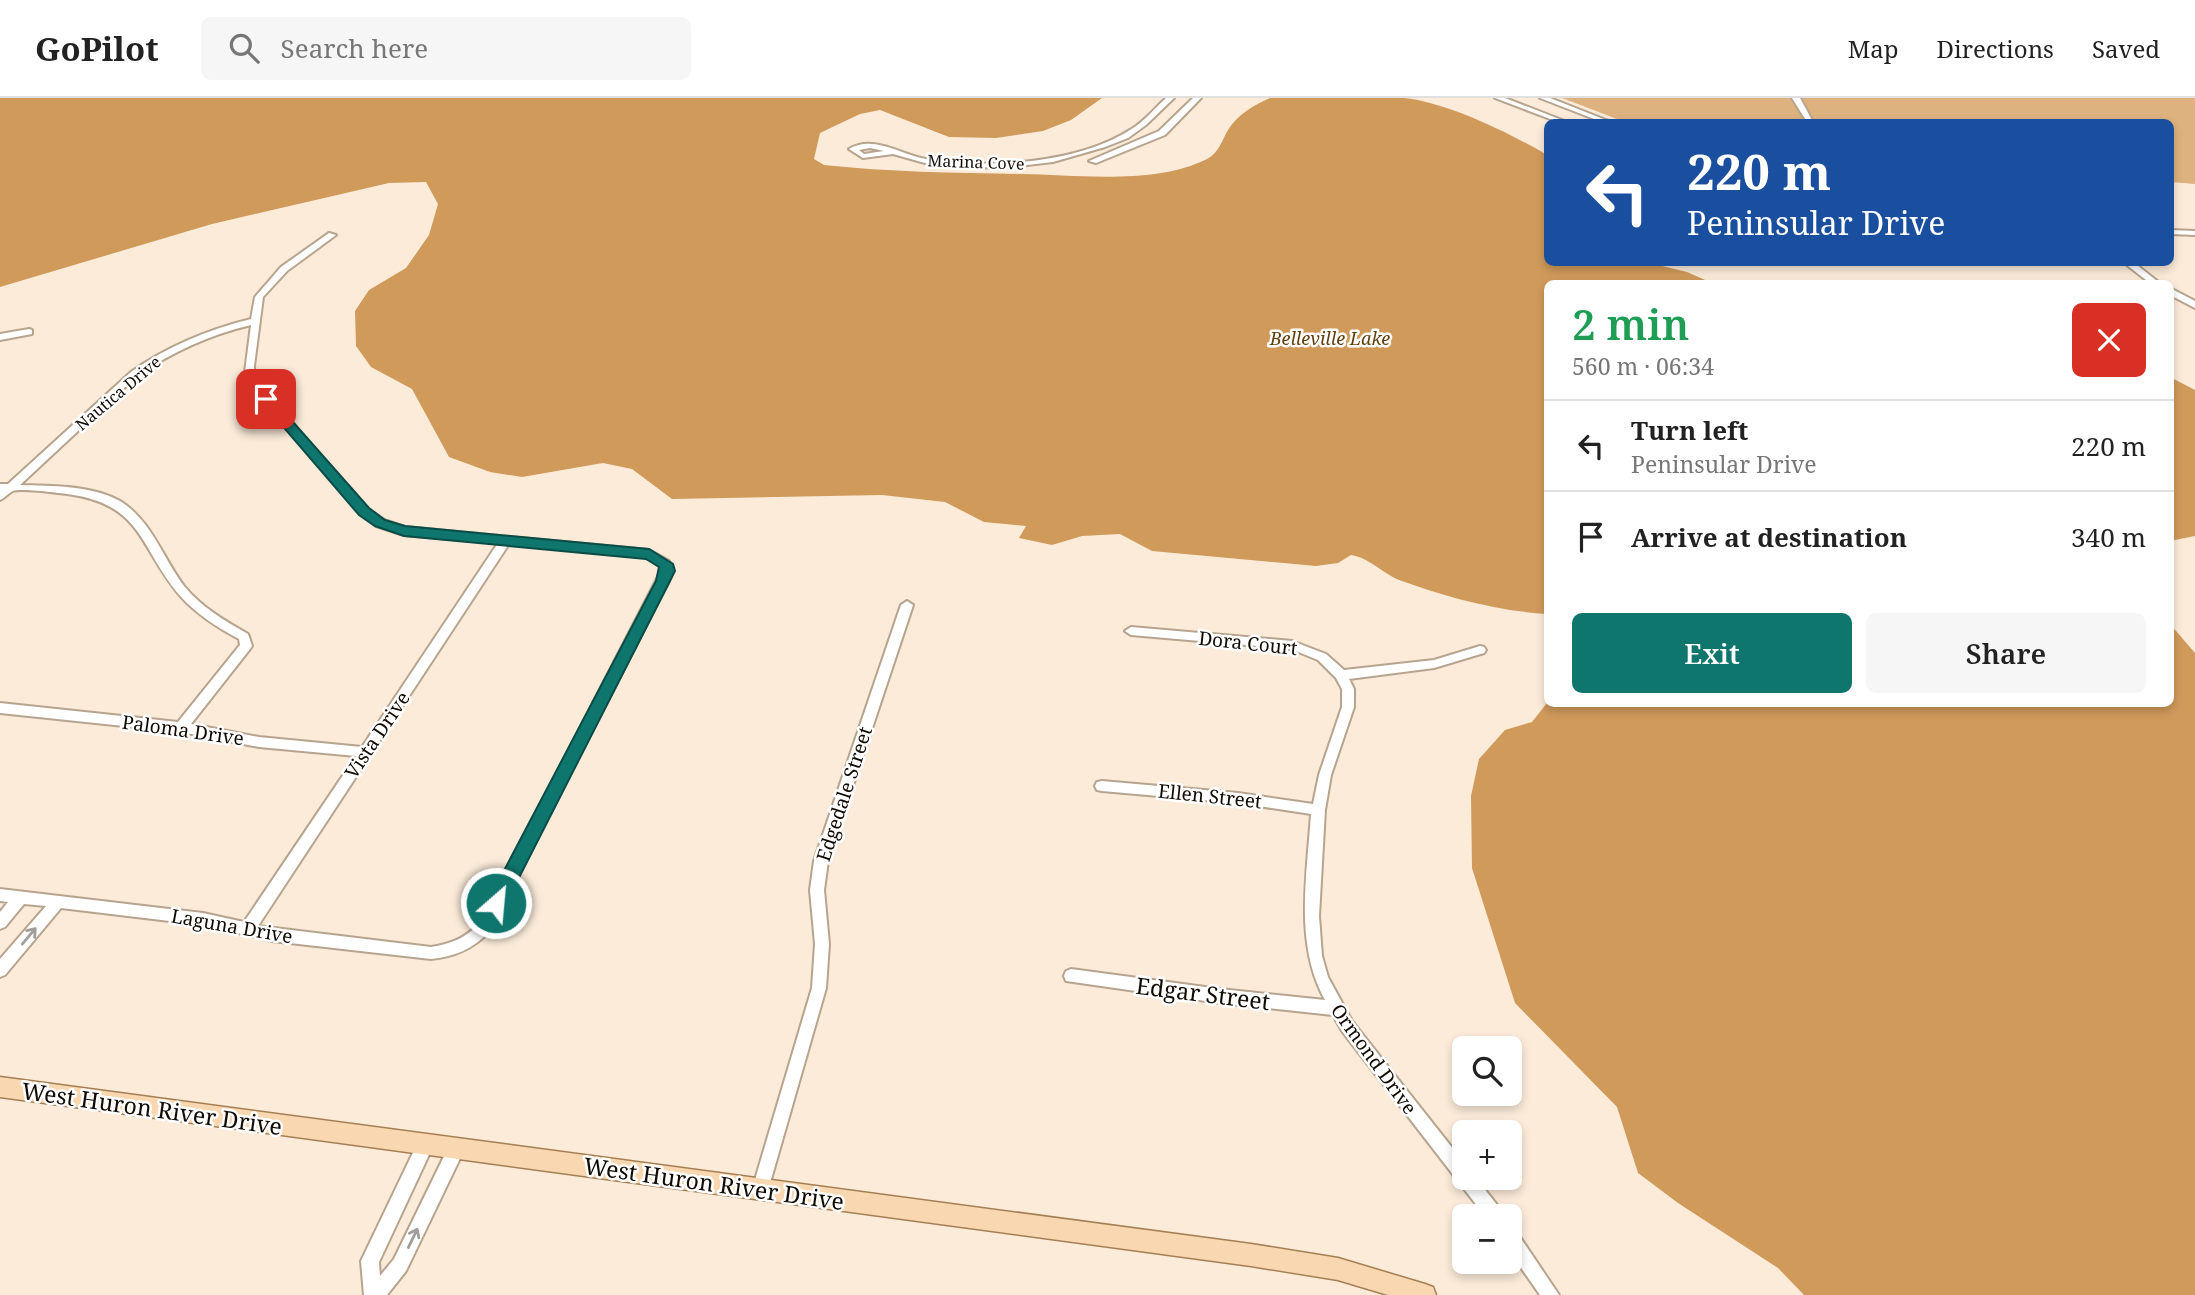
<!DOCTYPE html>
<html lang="en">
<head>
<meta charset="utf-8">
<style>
	:root { --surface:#fff; --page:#f6f6f6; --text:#222; --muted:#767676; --line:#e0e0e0; --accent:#0f766e }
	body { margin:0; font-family:"Noto Serif",serif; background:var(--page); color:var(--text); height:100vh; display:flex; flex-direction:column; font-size:26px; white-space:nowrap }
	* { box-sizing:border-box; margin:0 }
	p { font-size:23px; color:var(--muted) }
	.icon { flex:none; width:38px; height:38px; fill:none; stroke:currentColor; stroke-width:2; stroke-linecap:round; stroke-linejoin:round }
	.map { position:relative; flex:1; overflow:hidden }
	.side { position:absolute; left:1544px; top:182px; width:630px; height:427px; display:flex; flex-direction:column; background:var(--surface); border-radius:10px; box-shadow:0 4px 10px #0003 }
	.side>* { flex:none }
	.hud { position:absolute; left:1544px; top:21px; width:630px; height:147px; border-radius:10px; box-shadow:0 4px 10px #0003; background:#1a4fa0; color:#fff; overflow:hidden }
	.buttons { position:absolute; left:1452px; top:938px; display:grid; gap:14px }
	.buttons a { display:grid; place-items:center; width:70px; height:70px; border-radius:10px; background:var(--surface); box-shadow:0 4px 10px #0003; font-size:35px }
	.pin { position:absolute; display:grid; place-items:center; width:60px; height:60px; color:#fff; margin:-30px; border-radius:14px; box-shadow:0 4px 10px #0006 }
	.me { position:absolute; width:77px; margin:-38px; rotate:27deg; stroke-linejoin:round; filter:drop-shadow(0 0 5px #0008) }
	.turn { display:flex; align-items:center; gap:24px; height:147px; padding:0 28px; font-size:32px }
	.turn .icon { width:91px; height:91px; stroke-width:2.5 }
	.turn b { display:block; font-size:49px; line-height:60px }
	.round { display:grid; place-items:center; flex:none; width:74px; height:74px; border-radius:10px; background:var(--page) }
	.head { display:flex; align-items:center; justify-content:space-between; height:119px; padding:0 28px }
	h1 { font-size:42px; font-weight:600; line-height:52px; color:#1e9e55 }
	.cta { display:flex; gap:14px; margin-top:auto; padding:14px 28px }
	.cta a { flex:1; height:80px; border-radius:10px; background:var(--accent); color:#fff; font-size:28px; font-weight:600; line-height:80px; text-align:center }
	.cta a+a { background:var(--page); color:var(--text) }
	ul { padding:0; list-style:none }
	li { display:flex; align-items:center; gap:21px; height:91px; padding:0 28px; border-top:2px solid var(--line) }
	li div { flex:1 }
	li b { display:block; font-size:26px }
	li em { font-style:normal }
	header { display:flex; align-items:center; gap:42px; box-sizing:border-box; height:98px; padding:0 35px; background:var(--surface); border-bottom:2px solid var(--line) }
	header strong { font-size:33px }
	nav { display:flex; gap:38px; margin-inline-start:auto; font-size:24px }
	.search { width:490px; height:63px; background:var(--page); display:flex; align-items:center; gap:18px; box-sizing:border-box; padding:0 24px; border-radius:10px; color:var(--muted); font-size:26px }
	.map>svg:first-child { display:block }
	.green { fill:#deb27f }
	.water { fill:#d09a5b }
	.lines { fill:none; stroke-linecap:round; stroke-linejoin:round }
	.minor-casing { stroke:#b7a48e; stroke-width:4 }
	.major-casing { stroke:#a57f53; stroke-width:3 }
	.minor { fill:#fff; fill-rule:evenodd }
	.major { fill:#f8d7b1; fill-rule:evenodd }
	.oneway { stroke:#a09d9b }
	.route { fill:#0f766e; stroke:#0a4d48; stroke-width:2 }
	.labels { text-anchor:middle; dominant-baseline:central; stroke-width:5; stroke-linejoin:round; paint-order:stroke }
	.far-street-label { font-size:16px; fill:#110b04; stroke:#fff }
	.far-water-label { font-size:18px; font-style:italic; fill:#633f0c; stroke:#fff }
	.street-label { font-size:19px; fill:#110b04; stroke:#fff }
	.near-street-label { font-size:23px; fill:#110b04; stroke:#fff }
</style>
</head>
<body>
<header>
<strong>GoPilot</strong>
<div class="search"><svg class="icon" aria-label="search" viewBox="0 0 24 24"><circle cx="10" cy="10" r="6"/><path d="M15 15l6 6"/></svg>Search here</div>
<nav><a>Map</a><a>Directions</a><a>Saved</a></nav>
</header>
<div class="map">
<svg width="2195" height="1197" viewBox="0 0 2195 1197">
	<rect width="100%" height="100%" fill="#fcebd9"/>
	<path class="green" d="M 1562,0 L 2195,0 L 2195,86 L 2170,84 L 2170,24 L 1625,24 Z"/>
	<g class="water">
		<path d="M 0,0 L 1102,0 L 1071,22 L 1043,33 L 996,40 L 949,39 L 880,12 L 860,16 L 820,35 L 814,61 L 824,67 C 890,74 956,75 1022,76 C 1077,77 1156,87 1207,61 C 1219,55 1222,42 1228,32 C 1238,16 1254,7 1270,0 C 1314,0 1360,0 1404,0 C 1446,4 1510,35 1547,57 L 1547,164 L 1650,165 L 1687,174 L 1712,185 L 1547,186 L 1547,516 C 1497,513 1446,499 1399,482 C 1382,475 1370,460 1351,457 L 1338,465 L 1316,468 L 1152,453 L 1120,436 L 1082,438 L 1052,447 L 1019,440 L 1026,428 L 984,424 L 945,404 L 882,397 L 672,401 L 632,371 L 603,365 L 522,379 L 490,374 L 449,359 L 412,291 L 371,269 L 356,248 L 355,213 L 369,192 L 406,170 L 429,137 L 438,106 L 426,84 L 389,85 L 212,126 L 0,189 Z"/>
		<path d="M 2170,279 L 2195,292 L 2195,438 L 2170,443 Z"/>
		<path d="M 2170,526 L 2195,555 L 2195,1197 L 1804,1197 L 1778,1170 L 1678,1105 L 1638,1075 L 1617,1009 L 1515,905 L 1472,770 L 1471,698 L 1479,661 L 1505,632 L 1532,624 L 1547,605 L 2170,606 Z"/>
	</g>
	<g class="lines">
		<defs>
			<g id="minor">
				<path d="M 1166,0 L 1174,0 L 1146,27 L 1128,40 L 1105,49 L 1053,64 L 1027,67 L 974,70 L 925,65 L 893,56 L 863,60 L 849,51 C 873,36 902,57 926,61 C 988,71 1076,66 1130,32 C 1144,24 1154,11 1166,0 ZM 870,50 L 884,53 L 864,56 L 859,52 Z"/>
				<path d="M 1193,0 L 1201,0 L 1165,37 L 1096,65 L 1089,63 L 1159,33 Z"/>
				<path d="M 1495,0 L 1505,0 L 1567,24 L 1558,24 Z"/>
				<path d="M 1540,0 L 1550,0 L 1611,24 L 1602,24 Z"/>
				<path d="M 1792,0 L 1800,0 L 1813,24 L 1807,24 Z"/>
				<path d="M 2170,132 L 2195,133 L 2195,137 L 2170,136 Z"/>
				<path d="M 329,135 L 336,137 L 287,173 L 263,199 L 254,268 L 254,282 L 368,411 L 384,422 L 405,429 L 649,452 L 669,463 L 673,473 L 669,483 L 489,834 C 473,851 454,859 431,861 L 272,843 L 203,827 L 61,810 L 5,877 L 0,879 L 0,861 L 46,808 L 24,806 L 5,829 L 0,831 L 0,814 L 8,804 L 0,803 L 0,791 L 203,815 L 244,824 L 356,658 L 259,649 L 181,634 L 0,615 L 0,605 L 178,624 L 240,547 L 239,541 C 218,530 198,517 182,500 C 139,452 145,406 67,396 C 58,395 20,390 13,393 C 8,395 5,400 0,402 L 0,386 L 8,386 L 131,274 C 168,248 207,232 251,221 L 255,199 L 281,169 ZM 251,227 L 244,282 L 360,415 L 376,428 L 404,437 L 498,445 L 362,649 L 259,639 L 191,626 L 250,551 L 252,548 L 248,536 C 225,523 201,509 184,488 C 163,460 151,422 120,403 C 91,387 52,388 20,387 L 137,278 C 172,254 209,237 251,227 ZM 509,446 L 646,459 L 660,468 L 661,473 L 479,826 C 465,840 451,846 431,849 L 258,828 Z"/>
				<path d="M 2123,164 L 2133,164 L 2161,186 L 2151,186 Z"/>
				<path d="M 2170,190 L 2195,203 L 2195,210 L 2170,197 Z"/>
				<path d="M 29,231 L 32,232 L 32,236 L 0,242 L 0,236 Z"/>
				<path d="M 907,503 L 913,507 L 828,763 L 824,792 L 829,846 L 826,890 L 768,1092 L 766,1098 L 760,1100 L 754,1098 L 752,1092 L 812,890 L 815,846 L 810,792 L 814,763 L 901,507 Z"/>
				<path d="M 1131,529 L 1292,543 L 1326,556 L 1344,572 L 1434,562 L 1480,548 L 1484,549 L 1486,552 L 1484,555 L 1434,570 L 1349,581 L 1354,591 L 1354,609 L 1331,677 L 1325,712 L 1319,818 L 1322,858 L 1328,879 L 1352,923 L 1465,1066 L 1465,1080 L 1476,1080 L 1501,1112 L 1503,1118 L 1485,1118 L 1342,933 L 1333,917 L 1220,905 L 1066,883 L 1064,878 L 1066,873 L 1071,871 L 1220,891 L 1325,902 C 1294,846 1307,778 1311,716 L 1238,705 L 1102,693 L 1097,692 L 1095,688 L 1097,684 L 1102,683 L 1238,695 L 1313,706 L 1319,677 L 1342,609 L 1342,591 L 1336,580 L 1318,562 L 1291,551 L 1131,537 L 1125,533 Z"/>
				<path d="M 426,1038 L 432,1040 L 434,1046 L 379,1164 L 380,1178 L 394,1161 L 451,1044 L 457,1042 L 463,1044 L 465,1050 L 406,1173 L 387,1197 L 364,1197 L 361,1163 L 420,1040 Z"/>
				<path d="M 1510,1131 L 1516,1133 L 1559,1197 L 1540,1197 L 1510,1154 Z"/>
			</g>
			<path id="major" d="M 0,979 L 1251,1146 L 1338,1160 L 1425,1186 L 1433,1189 L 1436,1197 L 1388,1197 L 1338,1182 L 1251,1168 L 0,999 Z"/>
		</defs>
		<use href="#minor" class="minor-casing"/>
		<use href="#major" class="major-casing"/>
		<use href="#minor" class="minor"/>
		<use href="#major" class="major"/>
	</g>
	<defs><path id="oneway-shaft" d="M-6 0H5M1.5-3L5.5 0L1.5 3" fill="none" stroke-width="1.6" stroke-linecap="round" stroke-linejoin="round" transform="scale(1.75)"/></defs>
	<g class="oneway">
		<use href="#oneway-shaft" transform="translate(29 838) rotate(-50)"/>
		<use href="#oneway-shaft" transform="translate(413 1140) rotate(-64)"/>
	</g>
	<path class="route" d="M 266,297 L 270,298 L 369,410 L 385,422 L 405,428 L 649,451 L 673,466 L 675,473 L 670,483 L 503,811 L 496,813 L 490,811 L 487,805 L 656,483 L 659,469 L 646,461 L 404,438 L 375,428 L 359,417 L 261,303 L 260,301 Z"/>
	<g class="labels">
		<g class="far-street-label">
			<text transform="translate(976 64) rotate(2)">Marina Cove</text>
			<text transform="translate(118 295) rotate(-40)">Nautica Drive</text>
		</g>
		<g class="far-water-label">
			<text x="1330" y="240">Belleville Lake</text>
		</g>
		<g class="street-label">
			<text transform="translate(1248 545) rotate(6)">Dora Court</text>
			<text transform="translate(183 632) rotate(8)">Paloma Drive</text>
			<text transform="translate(377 637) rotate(-56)">Vista Drive</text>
			<text transform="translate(844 696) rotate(-72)">Edgedale Street</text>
			<text transform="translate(1210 698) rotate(6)">Ellen Street</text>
			<text transform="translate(232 828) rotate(10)">Laguna Drive</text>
			<text transform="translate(1374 961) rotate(54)">Ormond Drive</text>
		</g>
		<g class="near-street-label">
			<text transform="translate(1203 895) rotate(7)">Edgar Street</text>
			<text transform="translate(152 1010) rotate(8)">West Huron River Drive</text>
			<text transform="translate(714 1085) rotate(8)">West Huron River Drive</text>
		</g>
	</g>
</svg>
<div class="buttons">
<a><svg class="icon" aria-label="search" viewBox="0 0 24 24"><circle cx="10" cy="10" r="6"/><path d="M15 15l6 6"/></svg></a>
<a>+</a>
<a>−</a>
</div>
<div class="pin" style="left:266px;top:301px;background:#d93025"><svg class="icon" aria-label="arrive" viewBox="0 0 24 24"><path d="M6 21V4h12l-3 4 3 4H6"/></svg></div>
<svg class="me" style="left:496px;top:805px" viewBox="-20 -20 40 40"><circle r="17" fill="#0f766e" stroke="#fff" stroke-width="3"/><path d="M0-11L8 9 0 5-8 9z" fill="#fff"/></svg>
<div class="hud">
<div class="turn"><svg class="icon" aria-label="left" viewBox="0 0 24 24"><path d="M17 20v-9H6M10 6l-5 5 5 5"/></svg><div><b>220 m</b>Peninsular Drive</div></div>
</div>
<section class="side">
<div class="head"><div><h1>2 min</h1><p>560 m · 06:34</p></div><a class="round" style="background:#d93025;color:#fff"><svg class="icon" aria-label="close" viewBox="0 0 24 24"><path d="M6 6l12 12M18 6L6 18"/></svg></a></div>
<ul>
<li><svg class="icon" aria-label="left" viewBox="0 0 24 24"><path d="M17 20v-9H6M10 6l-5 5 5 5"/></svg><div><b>Turn left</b><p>Peninsular Drive</p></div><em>220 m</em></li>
<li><svg class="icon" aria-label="arrive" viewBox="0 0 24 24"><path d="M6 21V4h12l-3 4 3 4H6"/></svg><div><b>Arrive at destination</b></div><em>340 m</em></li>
</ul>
<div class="cta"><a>Exit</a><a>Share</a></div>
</section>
</div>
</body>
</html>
